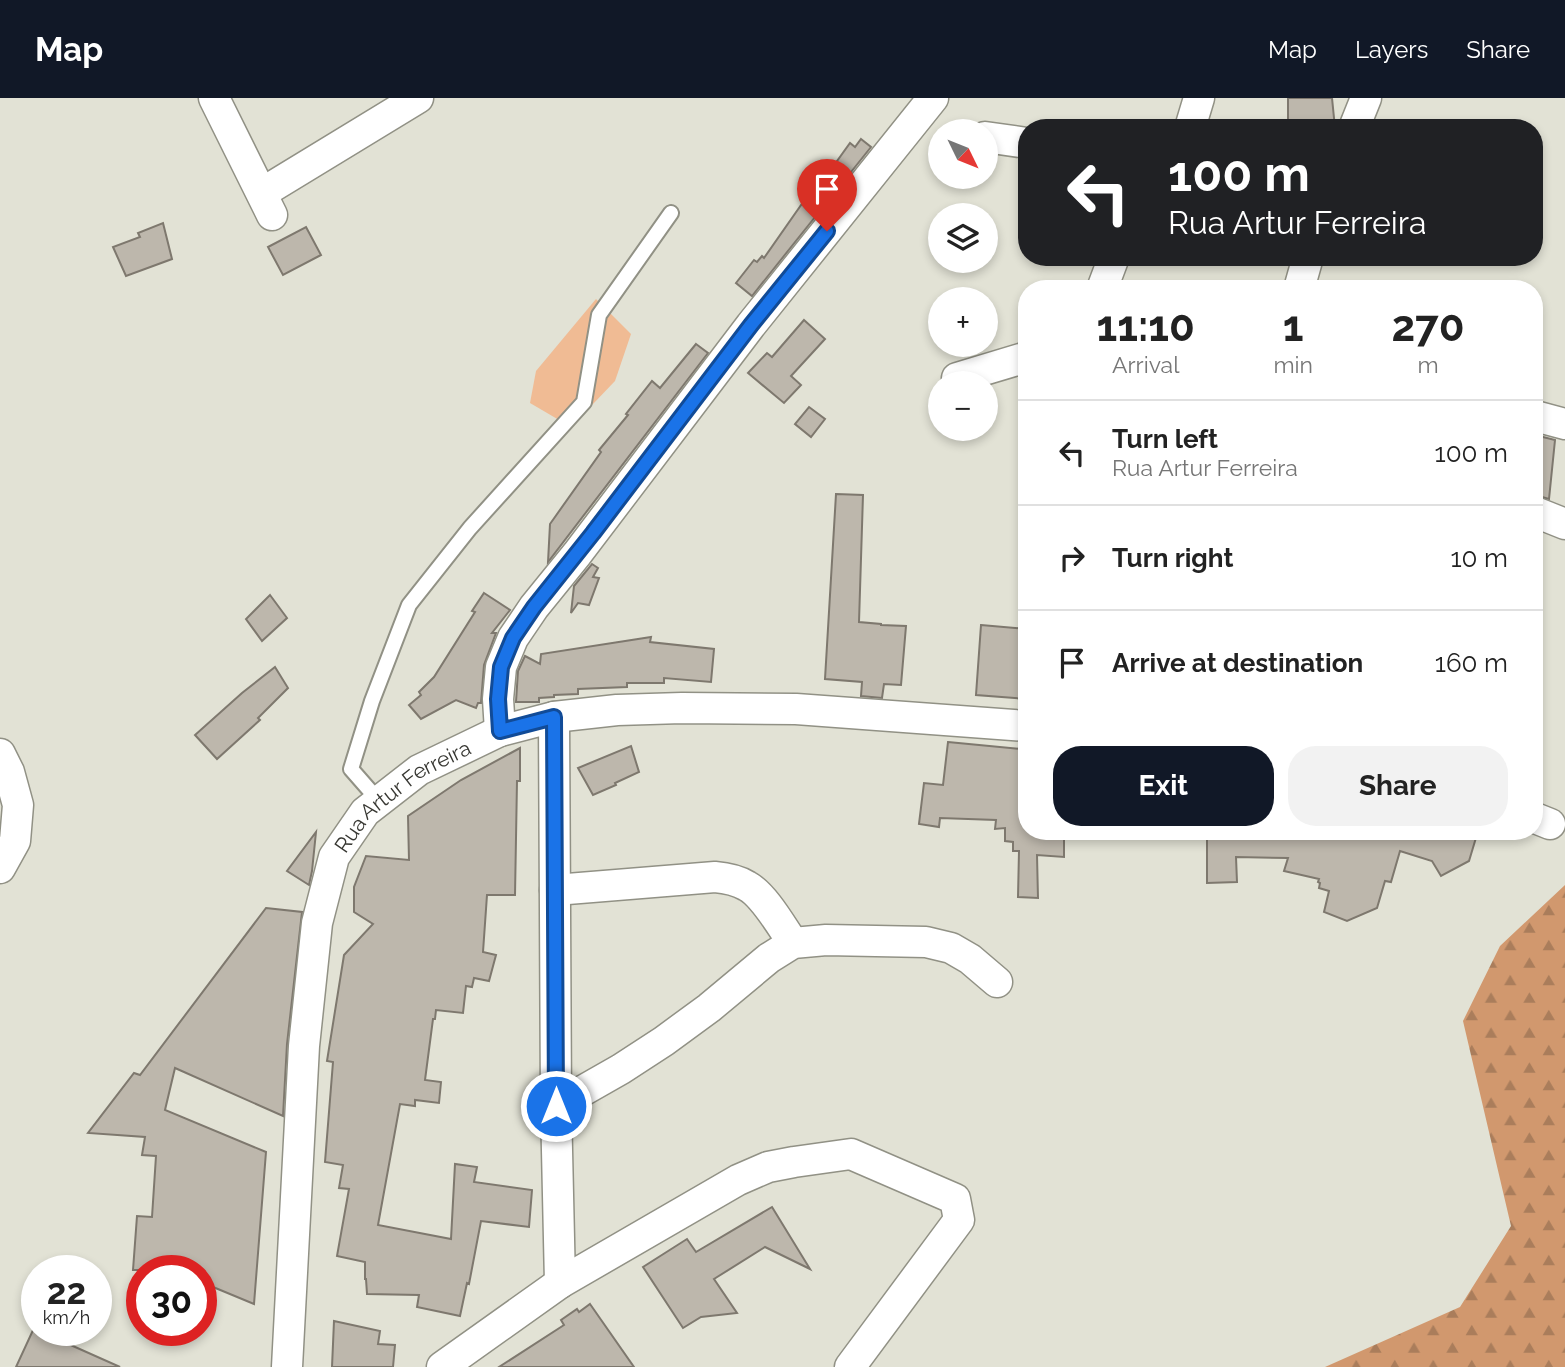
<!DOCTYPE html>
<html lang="en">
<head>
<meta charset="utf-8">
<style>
	:root { --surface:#fff; --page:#f2f2f2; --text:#222; --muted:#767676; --line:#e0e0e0; --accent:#111827 }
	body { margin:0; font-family:Raleway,sans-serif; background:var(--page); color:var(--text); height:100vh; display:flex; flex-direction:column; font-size:26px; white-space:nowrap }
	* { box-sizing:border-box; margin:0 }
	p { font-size:23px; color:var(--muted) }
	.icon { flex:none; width:38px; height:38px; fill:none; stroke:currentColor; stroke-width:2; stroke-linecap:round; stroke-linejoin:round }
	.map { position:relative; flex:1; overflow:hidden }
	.sheet { position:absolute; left:1018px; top:182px; width:525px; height:560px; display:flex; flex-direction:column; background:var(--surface); border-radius:28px; box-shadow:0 4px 10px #0003 }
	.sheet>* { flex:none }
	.banner { position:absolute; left:1018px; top:21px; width:525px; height:147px; border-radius:28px; box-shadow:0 4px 10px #0003; background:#202124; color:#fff; overflow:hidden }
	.needle { width:46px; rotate:133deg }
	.tools { position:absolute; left:928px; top:21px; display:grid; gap:14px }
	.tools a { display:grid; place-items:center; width:70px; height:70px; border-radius:50%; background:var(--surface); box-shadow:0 4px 10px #0003; font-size:35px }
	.speed { position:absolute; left:21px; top:1157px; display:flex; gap:14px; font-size:35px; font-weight:700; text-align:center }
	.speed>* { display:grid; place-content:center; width:91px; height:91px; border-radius:50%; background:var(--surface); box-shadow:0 4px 10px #0003; line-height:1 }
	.speed small { font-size:18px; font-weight:400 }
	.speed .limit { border:10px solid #d22; background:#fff; color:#111 }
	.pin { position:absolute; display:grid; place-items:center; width:60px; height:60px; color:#fff; margin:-72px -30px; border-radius:50% 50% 50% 0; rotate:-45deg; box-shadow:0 0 7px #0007 }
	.pin .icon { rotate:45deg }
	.me { position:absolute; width:77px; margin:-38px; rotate:0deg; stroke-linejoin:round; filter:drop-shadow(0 0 5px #0008) }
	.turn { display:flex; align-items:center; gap:24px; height:147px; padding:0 35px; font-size:32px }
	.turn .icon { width:91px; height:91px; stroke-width:2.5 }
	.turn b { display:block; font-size:49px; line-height:60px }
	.eta { display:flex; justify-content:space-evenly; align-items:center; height:119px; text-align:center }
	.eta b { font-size:42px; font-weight:700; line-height:49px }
	.button { display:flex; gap:14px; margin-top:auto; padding:14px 35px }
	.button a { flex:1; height:80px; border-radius:28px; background:var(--accent); color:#fff; font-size:28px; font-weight:700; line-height:80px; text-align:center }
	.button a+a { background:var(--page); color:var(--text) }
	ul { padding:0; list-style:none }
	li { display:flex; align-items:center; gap:21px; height:105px; padding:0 35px; border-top:2px solid var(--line) }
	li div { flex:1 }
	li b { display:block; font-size:26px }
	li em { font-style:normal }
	header { display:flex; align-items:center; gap:42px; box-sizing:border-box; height:98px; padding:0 35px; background:var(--accent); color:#fff }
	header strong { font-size:33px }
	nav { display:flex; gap:38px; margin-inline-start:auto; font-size:24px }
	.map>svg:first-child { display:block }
	.forest { fill:url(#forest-firs) }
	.park { fill:#f0bb94 }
	.building { fill:#bdb7ac; stroke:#7e786e; stroke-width:2 }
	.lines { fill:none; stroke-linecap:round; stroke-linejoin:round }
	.lane-casing { stroke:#919185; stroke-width:18 }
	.street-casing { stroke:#919185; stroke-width:33 }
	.lane { stroke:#fff; stroke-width:14 }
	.street { stroke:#fff; stroke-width:30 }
	.route-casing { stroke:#114b97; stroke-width:18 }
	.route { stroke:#1a73e8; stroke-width:12 }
	.labels { text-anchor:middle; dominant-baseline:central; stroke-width:7; stroke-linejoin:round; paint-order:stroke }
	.street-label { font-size:21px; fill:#373732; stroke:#fff }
</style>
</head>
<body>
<header>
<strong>Map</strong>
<nav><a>Map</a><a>Layers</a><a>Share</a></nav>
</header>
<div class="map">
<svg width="1565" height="1269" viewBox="0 0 1565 1269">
	<defs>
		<pattern id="forest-firs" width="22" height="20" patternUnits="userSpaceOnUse" patternTransform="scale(1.75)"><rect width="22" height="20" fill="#d1986e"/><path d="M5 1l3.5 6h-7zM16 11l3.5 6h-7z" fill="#aa7d5b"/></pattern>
	</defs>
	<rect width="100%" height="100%" fill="#e2e2d5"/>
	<path class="forest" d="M 1565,787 L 1565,1269 L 1325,1269 L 1460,1209 L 1511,1128 L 1463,923 L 1500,848 Z"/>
	<path class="park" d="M 596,201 L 631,236 L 615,283 L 571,329 L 530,305 L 536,273 Z"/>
	<g class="building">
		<path d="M 1288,0 L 1332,0 L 1335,30 L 1298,30 L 1298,25 L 1288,26 Z"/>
		<path d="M 861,41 L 871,49 L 752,198 L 736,185 L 754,162 L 757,164 L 762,158 L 764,160 L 829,67 L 832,70 L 850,45 L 855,49 Z"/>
		<path d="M 163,125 L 172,161 L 126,178 L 113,149 L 140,139 L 138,135 Z"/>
		<path d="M 306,129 L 321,157 L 283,177 L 268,149 Z"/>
		<path d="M 804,222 L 825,241 L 791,278 L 801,287 L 784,305 L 748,275 L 767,255 L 772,259 Z"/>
		<path d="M 696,246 L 708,255 L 548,464 L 550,426 L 601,354 L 599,352 L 628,317 L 626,316 L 652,283 L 660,290 Z"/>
		<path d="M 809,309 L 825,321 L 811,339 L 795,326 Z"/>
		<path d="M 1535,337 L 1555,342 L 1549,401 L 1535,397 Z"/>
		<path d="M 836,396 L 863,397 L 859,524 L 881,526 L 881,527 L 906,528 L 901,587 L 884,586 L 882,600 L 861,598 L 862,584 L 825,581 Z"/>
		<path d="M 592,466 L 598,470 L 593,479 L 599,480 L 589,507 L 578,505 L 571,515 L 574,488 Z"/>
		<path d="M 484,495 L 510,512 L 492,535 L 496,535 L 484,567 L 481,605 L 478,605 L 476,610 L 456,602 L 421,621 L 409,607 L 421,597 L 419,594 L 434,579 L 475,514 L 472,513 Z"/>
		<path d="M 270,497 L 287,520 L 262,543 L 246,521 Z"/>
		<path d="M 981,527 L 1027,531 L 1027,601 L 976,597 Z"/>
		<path d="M 651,539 L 650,544 L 714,551 L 711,584 L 664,580 L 664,585 L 627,585 L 627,589 L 578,591 L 578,596 L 554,597 L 554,599 L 539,600 L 539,604 L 516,604 L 518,573 L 525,558 L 540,566 L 541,556 Z"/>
		<path d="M 275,569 L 288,590 L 258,620 L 260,622 L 217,661 L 195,637 L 242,595 Z"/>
		<path d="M 948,644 L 1021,651 L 1020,683 L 1027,684 L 1027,733 L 1064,733 L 1064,759 L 1037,757 L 1038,800 L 1018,799 L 1019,753 L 1013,753 L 1013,744 L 1005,743 L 1005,730 L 995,731 L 996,722 L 940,720 L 939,729 L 919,726 L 924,685 L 943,687 Z"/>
		<path d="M 631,648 L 639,674 L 615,685 L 616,687 L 593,697 L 578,670 Z"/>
		<path d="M 520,650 L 520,683 L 517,683 L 515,797 L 487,797 L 483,854 L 496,857 L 489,883 L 474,880 L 472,889 L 466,888 L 463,915 L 436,912 L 435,921 L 433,921 L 425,982 L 441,984 L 439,1005 L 415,1002 L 415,1008 L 400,1006 L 378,1127 L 451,1141 L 455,1066 L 477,1069 L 474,1084 L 532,1092 L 529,1129 L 481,1123 L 469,1186 L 467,1185 L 460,1218 L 417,1209 L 419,1197 L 367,1196 L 366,1181 L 365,1181 L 365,1164 L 337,1158 L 349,1091 L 339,1090 L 343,1067 L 325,1064 L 333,964 L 327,963 L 344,857 L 373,826 L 354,814 L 354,789 L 366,758 L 409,762 L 408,718 L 461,682 Z"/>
		<path d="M 1207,733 L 1478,733 L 1469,763 L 1441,778 L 1432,763 L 1400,753 L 1391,784 L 1385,783 L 1377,810 L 1347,823 L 1324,814 L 1329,793 L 1319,790 L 1320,785 L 1318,784 L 1319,781 L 1284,773 L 1288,760 L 1236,759 L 1237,784 L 1207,785 Z"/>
		<path d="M 316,734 L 312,773 L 309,787 L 287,773 Z"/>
		<path d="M 266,810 L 302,814 L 287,946 L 283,1018 L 175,970 L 165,1012 L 266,1054 L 254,1206 L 201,1184 L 201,1172 L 174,1172 L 154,1164 L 150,1172 L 133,1172 L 137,1118 L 152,1119 L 156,1058 L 142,1057 L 145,1039 L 88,1035 L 134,975 L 140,977 Z"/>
		<path d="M 772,1109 L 810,1171 L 765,1149 L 714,1181 L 737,1215 L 701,1219 L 683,1230 L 643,1169 L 687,1141 L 696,1154 Z"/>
		<path d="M 590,1206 L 634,1269 L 499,1269 L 564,1227 L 561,1222 L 577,1211 L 579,1214 Z"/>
		<path d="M 334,1223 L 380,1233 L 378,1246 L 395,1247 L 393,1269 L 332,1269 Z"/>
		<path d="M 34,1230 L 37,1232 L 120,1269 L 16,1269 Z"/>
	</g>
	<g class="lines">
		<defs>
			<path id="lane" d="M 379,703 L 351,671 L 372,603 L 409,507 L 470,430 L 584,304 L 599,217 L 671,115"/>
			<g id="street">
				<path d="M 214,0 L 272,117"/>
				<path d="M 1190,30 L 1199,0"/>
				<path d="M 1354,30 L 1366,0"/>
				<path d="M 985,39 L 1027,45"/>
				<path d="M 262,95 L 418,0"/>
				<path d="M 1102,191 L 1114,159"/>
				<path d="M 1299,191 L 1308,159"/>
				<path d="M 957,280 L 1027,259"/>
				<path d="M 1535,318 L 1565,326"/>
				<path d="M 1535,414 L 1565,426"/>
				<path d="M 554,619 L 556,1008 L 560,1185"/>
				<path d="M 500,633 L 498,601 L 501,569 L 513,540 L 534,509 L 577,456 L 751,227 L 933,0"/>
				<path d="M 0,656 L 9,674 L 18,707 L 15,743 L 0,770"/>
				<path d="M 1535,720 L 1550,726"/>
				<path d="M 555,792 L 715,779 C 727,780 737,782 747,788 C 764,797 782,829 793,845"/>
				<path d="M 556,1008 L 621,971 L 664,943 L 709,910 L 769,860 L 793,845 L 826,842 L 926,844 L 951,850 L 970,861 L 997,884"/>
				<path id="s1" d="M 287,1269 L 304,948 L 317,825 L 334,759 L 365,714 L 419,672 L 500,633 L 554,619 L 617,612 L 682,610 L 796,611 L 1027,628"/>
				<path d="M 442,1269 L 560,1185 L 738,1082 L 768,1069 L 794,1064 L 851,1056 L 955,1101 L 959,1122 L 850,1269"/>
			</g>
		</defs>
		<use href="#lane" class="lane-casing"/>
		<use href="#street" class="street-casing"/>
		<use href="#lane" class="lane"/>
		<use href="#street" class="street"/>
	</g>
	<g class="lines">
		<defs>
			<path id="route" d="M 556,1008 L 554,619 L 500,633 L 498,601 L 501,569 L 513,540 L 534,509 L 593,435 L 751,227 L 827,133"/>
		</defs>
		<use href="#route" class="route-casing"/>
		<use href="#route" class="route"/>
	</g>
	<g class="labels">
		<g class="street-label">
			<text stroke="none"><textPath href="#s1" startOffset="607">Rua Artur Ferreira</textPath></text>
		</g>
	</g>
</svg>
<div class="tools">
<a><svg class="needle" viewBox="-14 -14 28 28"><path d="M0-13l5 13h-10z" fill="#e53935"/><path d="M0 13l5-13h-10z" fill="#767676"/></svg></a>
<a><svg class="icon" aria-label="layers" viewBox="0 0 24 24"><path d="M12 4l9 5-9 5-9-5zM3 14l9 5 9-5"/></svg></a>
<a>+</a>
<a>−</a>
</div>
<div class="speed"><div>22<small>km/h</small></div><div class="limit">30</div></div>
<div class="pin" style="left:827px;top:133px;background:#d93025"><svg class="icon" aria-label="arrive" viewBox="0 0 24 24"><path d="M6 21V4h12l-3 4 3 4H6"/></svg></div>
<svg class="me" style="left:556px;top:1008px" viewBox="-20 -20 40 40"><circle r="17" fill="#1a73e8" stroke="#fff" stroke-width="3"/><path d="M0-11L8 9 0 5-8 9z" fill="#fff"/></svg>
<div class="banner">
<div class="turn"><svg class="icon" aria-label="left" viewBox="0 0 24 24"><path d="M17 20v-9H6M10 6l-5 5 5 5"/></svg><div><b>100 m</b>Rua Artur Ferreira</div></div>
</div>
<section class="sheet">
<div class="eta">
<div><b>11:10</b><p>Arrival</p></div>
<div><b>1</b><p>min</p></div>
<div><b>270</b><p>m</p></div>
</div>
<ul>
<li><svg class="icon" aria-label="left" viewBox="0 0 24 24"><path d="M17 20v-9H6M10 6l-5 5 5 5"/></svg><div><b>Turn left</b><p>Rua Artur Ferreira</p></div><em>100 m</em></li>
<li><svg class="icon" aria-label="right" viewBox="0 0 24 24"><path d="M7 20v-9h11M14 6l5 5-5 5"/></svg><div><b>Turn right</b></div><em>10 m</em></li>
<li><svg class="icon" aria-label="arrive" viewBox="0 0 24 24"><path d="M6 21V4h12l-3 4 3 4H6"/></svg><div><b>Arrive at destination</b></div><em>160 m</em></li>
</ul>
<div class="button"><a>Exit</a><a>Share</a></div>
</section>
</div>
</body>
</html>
